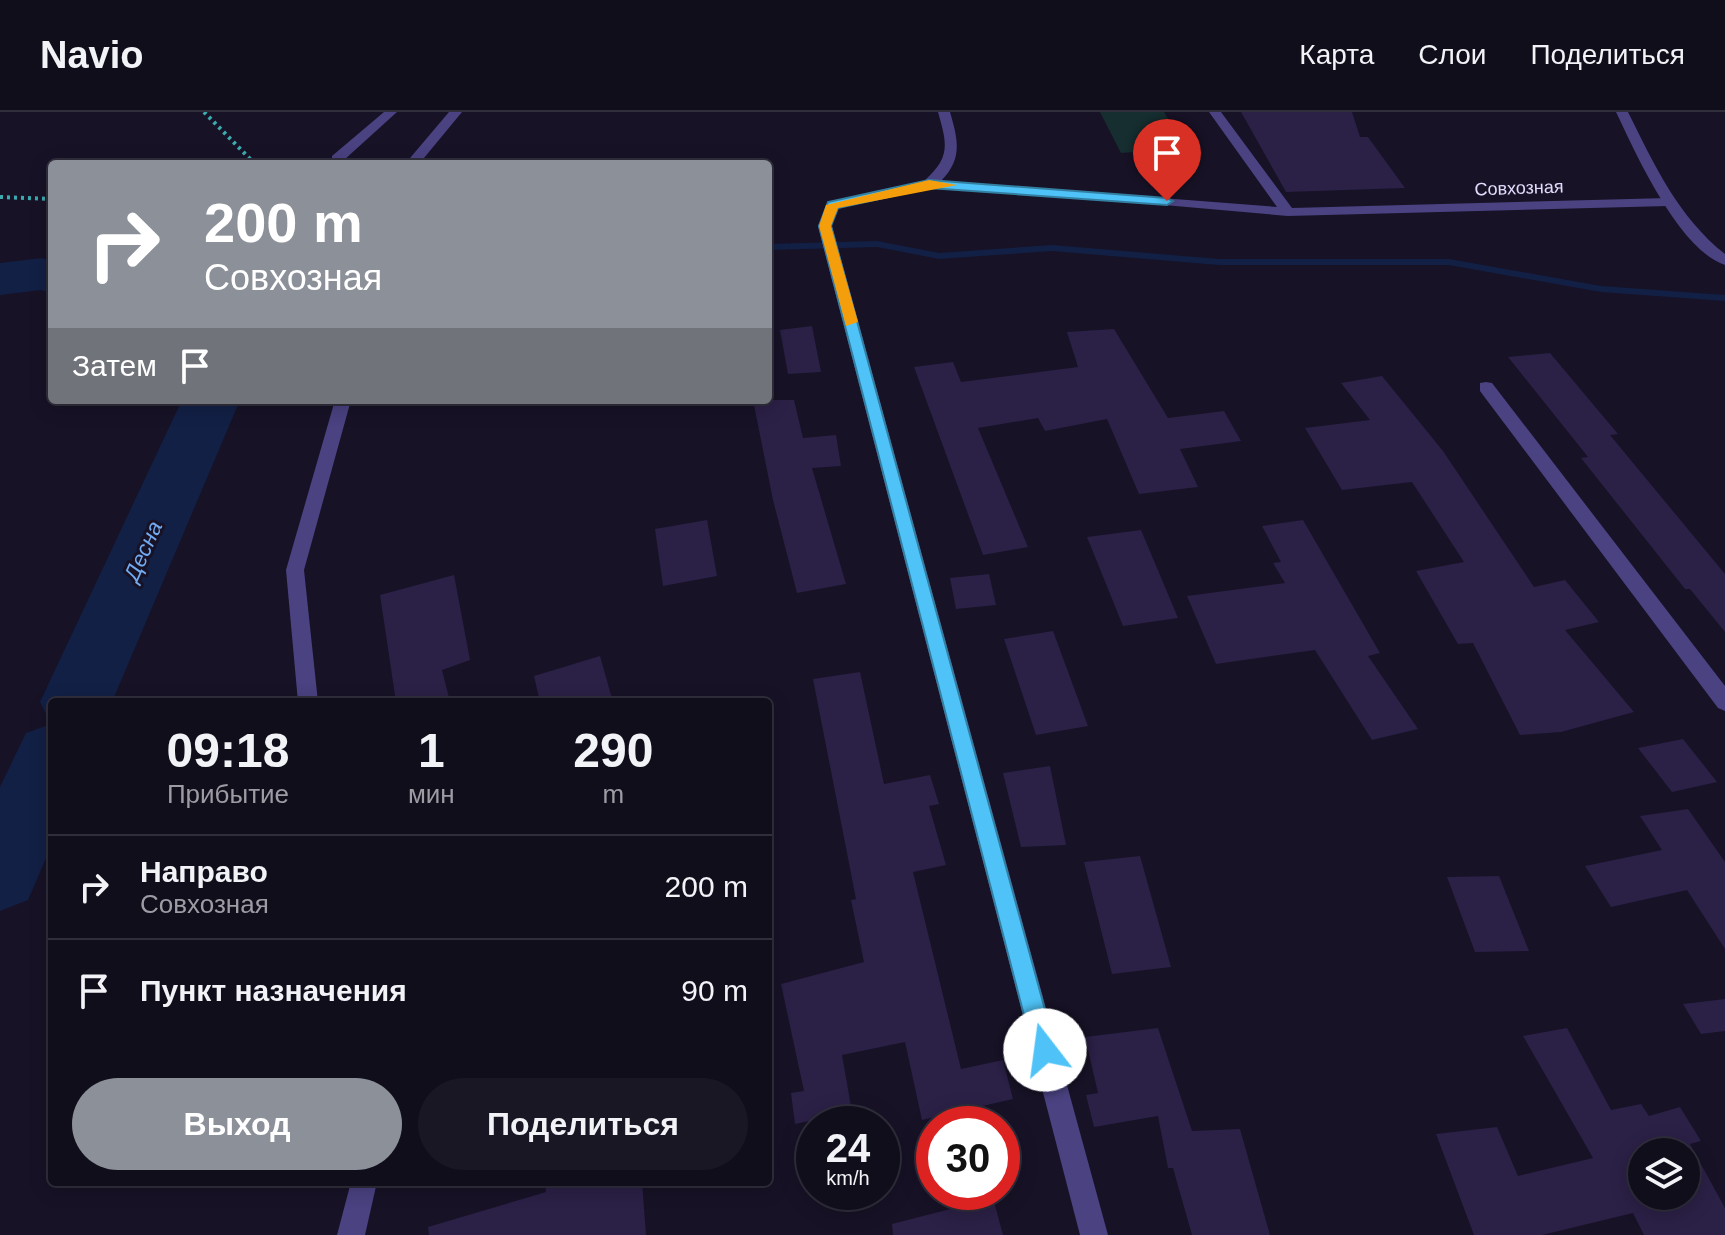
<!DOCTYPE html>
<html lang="ru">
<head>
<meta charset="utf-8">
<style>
	:root { --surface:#110e1c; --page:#1a1725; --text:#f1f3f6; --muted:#9c9ca3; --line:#302e3b; --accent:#8c9099 }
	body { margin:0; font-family:Arial,sans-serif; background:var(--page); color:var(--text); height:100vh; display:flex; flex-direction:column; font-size:30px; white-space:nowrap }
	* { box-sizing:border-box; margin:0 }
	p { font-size:26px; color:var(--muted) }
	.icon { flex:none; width:44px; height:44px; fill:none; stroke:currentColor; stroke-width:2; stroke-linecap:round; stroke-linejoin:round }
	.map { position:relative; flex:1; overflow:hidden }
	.drawer { position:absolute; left:48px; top:586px; width:724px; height:488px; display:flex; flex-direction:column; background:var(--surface); border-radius:8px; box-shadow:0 4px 20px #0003,0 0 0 2px var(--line) }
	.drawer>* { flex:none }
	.banner { position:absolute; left:48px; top:48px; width:724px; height:244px; border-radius:8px; box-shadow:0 4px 20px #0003,0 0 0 2px var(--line); background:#8c9099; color:#fff; overflow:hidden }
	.controls { position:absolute; left:1628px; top:1026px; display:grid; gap:16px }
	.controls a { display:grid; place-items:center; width:72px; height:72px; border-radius:50%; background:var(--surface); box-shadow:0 4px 20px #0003,0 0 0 2px var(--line); font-size:40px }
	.speed { position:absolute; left:796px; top:994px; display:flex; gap:16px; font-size:40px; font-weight:700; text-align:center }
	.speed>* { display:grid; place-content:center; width:104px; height:104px; border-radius:50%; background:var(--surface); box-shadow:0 4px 20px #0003,0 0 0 2px var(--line); line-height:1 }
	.speed small { font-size:20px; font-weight:400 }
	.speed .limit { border:12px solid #d22; background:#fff; color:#111 }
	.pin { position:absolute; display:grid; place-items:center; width:68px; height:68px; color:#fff; margin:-82px -34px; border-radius:50% 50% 50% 0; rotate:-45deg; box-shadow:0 0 8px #0007 }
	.pin .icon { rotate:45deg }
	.me { position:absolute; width:88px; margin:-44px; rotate:345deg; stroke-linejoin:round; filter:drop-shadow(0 0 6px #0008) }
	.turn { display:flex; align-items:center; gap:28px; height:168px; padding:0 24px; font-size:36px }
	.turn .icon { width:104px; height:104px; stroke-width:2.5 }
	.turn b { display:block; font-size:56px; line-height:68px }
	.then { display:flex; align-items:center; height:76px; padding:0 24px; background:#0003; gap:16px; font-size:30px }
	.eta { display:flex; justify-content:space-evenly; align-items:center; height:136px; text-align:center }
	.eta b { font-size:48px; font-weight:700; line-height:56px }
	.action { display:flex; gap:16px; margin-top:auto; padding:16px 24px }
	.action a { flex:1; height:92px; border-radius:48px; background:var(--accent); color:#fff; font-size:32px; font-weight:700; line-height:92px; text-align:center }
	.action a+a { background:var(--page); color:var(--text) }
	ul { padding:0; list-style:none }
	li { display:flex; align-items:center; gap:24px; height:104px; padding:0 24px; border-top:2px solid var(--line) }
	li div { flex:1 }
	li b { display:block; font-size:30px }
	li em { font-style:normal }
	header { display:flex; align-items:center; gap:48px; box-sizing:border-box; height:112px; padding:0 40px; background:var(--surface); border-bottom:2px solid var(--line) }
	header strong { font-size:38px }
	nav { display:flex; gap:44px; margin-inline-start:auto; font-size:28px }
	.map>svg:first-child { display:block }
	.green { fill:#162e30 }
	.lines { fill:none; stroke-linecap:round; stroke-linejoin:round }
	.stream { fill:#122046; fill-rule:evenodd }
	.river { fill:#122046; fill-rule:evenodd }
	.building { fill:#2b2046; fill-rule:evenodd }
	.path { stroke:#3cabaf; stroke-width:4; stroke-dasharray:3 4; stroke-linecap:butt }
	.service { fill:#4a4281; fill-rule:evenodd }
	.minor { fill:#4a4281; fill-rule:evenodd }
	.route { fill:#4fc3f7; stroke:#337fa1; stroke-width:2 }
	.slow { fill:#f59e0b }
	.labels { text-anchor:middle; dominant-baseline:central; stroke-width:6; stroke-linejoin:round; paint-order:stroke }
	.far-street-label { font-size:18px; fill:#e2dbfc; stroke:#171226 }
	.water-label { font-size:22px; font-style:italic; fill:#73abf2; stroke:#171226 }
</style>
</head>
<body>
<header>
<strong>Navio</strong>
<nav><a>Карта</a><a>Слои</a><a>Поделиться</a></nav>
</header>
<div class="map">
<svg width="1725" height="1123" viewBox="0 0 1725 1123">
	<rect width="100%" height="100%" fill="#171226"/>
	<path class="green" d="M 1100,0 L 1164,0 L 1185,36 L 1121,41 Z"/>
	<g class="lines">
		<path class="stream" d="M 877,129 L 939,141 L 1052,133 L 1219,147 L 1449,147 L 1601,174 L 1725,183 L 1725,189 L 1601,180 L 1449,153 L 1219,153 L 1052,139 L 939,147 L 877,135 L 768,138 L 768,132 Z"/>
		<g class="river">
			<path d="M 42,146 L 52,149 L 52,181 L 41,178 L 0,183 L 0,151 Z"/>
			<path d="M 182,288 L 240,288 L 112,590 L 52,590 L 52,732 L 28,788 L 0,799 L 0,675 L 26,621 L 51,612 L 40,590 Z"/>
		</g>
	</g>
	<g class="building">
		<path d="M 1241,0 L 1352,0 L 1360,25 L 1368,25 L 1405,76 L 1286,80 Z"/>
		<path d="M 812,214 L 821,260 L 788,262 L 780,218 Z"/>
		<path d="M 1114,217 L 1168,306 L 1224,299 L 1241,329 L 1180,337 L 1198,375 L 1139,382 L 1107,307 L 1045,319 L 1038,306 L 978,316 L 1028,435 L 983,443 L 914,255 L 953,250 L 961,270 L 1078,255 L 1067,220 Z"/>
		<path d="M 1550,241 L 1618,322 L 1610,323 L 1725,462 L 1725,520 L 1690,477 L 1685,477 L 1581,346 L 1588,345 L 1508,245 Z"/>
		<path d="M 1382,264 L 1443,339 L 1534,475 L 1565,468 L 1599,510 L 1565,518 L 1634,600 L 1561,620 L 1520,623 L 1473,531 L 1458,532 L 1416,459 L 1464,450 L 1412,370 L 1342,378 L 1305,316 L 1370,308 L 1341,271 Z"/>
		<path d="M 753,288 L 794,288 L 803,326 L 836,323 L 841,354 L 812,356 L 846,472 L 797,481 L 773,388 Z"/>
		<path d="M 707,408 L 717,464 L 663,474 L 655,417 Z"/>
		<path d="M 1303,408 L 1380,541 L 1368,544 L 1418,617 L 1372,628 L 1315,538 L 1216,552 L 1187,484 L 1285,471 L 1273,451 L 1281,450 L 1262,414 Z"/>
		<path d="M 1141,418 L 1178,506 L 1123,514 L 1087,425 Z"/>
		<path d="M 989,462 L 996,493 L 956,497 L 950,466 Z"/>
		<path d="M 454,463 L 470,548 L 442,558 L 450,590 L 396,590 L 380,483 Z"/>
		<path d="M 1053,519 L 1088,614 L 1036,623 L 1004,527 Z"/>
		<path d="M 600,544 L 613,590 L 540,590 L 534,564 Z"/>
		<path d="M 860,560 L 884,672 L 930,663 L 939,692 L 929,694 L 946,753 L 913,760 L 961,957 L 1003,948 L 1013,987 L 922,1008 L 905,930 L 842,943 L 852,1000 L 795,1012 L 791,981 L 804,979 L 781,872 L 864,850 L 851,788 L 856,787 L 813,567 Z"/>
		<path d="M 1683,627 L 1717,670 L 1672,680 L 1638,636 Z"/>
		<path d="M 1050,654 L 1066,733 L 1021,735 L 1003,661 Z"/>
		<path d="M 1688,697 L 1725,750 L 1725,837 L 1687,778 L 1611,795 L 1585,754 L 1662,738 L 1640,704 Z"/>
		<path d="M 1140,744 L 1171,855 L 1112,862 L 1084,750 Z"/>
		<path d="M 1499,764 L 1529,839 L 1475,840 L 1447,765 Z"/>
		<path d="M 1725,887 L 1725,919 L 1701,922 L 1683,892 Z"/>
		<path d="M 1158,916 L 1192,1019 L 1240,1017 L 1270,1123 L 1192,1123 L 1173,1056 L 1168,1056 L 1158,1004 L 1094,1015 L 1086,983 L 1098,981 L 1085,925 Z"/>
		<path d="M 1567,916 L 1611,998 L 1641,992 L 1649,1004 L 1680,995 L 1701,1029 L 1690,1032 L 1725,1096 L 1725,1123 L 1644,1123 L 1633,1101 L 1542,1123 L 1474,1123 L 1436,1022 L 1497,1015 L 1518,1064 L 1593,1046 L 1523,924 ZM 1642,1040 L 1686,1040 L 1686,1084 L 1642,1084 Z"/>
		<path d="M 545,1070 L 642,1070 L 646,1123 L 429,1123 L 428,1115 L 546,1080 Z"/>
		<path d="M 993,1086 L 1003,1123 L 893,1123 L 892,1112 Z"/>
	</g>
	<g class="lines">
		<g class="path">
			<path d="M 204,0 L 255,52"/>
			<path d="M 0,85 L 52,87"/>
		</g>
		<g class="service">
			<path d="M 384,0 L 397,0 L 344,48 L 346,52 L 332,52 L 332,44 Z"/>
			<path d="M 449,0 L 462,0 L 419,52 L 405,52 Z"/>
			<path d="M 938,0 L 950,0 C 958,28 963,46 941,69 L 1277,95 L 1209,0 L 1221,0 L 1292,96 L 1668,86 L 1675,90 L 1668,94 L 1288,104 L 1015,80 L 929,76 L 839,96 L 830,117 L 820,117 L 818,114 L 828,90 L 924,69 C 951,45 947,32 938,0 Z"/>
			<path d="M 1486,270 L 1492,271 L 1725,574 L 1725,599 L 1718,596 L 1480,279 L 1480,271 Z"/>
			<path d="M 335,288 L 351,288 L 304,458 L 318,590 L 298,590 L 286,458 Z"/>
			<path d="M 351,1070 L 377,1070 L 365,1123 L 337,1123 Z"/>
		</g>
		<g class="minor">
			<path d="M 1616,0 L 1628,0 C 1654,52 1678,105 1725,142 L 1725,153 C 1679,138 1636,42 1616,0 Z"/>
			<path d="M 825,110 L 832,114 L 1108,1123 L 1080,1123 L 818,114 Z"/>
		</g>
	</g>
	<path class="route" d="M 929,68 L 1167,86 L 1173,89 L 1167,93 L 929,76 L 838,96 L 831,114 L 1056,938 L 1053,946 L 1045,949 L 1037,946 L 1033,938 L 819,114 L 828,90 Z"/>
	<path class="slow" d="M 929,68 L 957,73 L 838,96 L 831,114 L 858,210 L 846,214 L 819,114 L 826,93 Z"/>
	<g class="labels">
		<g class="far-street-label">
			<text transform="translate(1519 76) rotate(-2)">Совхозная</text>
		</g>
		<g class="water-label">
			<text transform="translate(143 439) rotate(-66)">Десна</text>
		</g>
	</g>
</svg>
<div class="controls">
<a><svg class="icon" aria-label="layers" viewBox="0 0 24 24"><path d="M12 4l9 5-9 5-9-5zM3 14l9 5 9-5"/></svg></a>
</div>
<div class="speed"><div>24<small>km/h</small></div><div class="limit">30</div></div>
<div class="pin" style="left:1167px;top:89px;background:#d93025"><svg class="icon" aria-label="arrive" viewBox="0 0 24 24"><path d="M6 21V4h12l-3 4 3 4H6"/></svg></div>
<svg class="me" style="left:1045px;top:938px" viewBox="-20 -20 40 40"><circle r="19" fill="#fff"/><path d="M0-13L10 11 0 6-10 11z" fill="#4fc3f7"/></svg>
<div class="banner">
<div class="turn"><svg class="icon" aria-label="right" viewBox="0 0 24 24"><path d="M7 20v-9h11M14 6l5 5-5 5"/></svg><div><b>200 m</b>Совхозная</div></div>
<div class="then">Затем<svg class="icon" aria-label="arrive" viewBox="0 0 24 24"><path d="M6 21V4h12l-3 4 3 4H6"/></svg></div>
</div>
<section class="drawer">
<div class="eta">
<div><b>09:18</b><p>Прибытие</p></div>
<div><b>1</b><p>мин</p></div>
<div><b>290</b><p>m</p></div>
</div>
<ul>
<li><svg class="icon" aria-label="right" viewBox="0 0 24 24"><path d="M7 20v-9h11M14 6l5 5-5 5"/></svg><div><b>Направо</b><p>Совхозная</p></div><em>200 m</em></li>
<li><svg class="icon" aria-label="arrive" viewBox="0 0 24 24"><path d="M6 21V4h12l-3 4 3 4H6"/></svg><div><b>Пункт назначения</b></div><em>90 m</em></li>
</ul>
<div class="action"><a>Выход</a><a>Поделиться</a></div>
</section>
</div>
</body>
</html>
